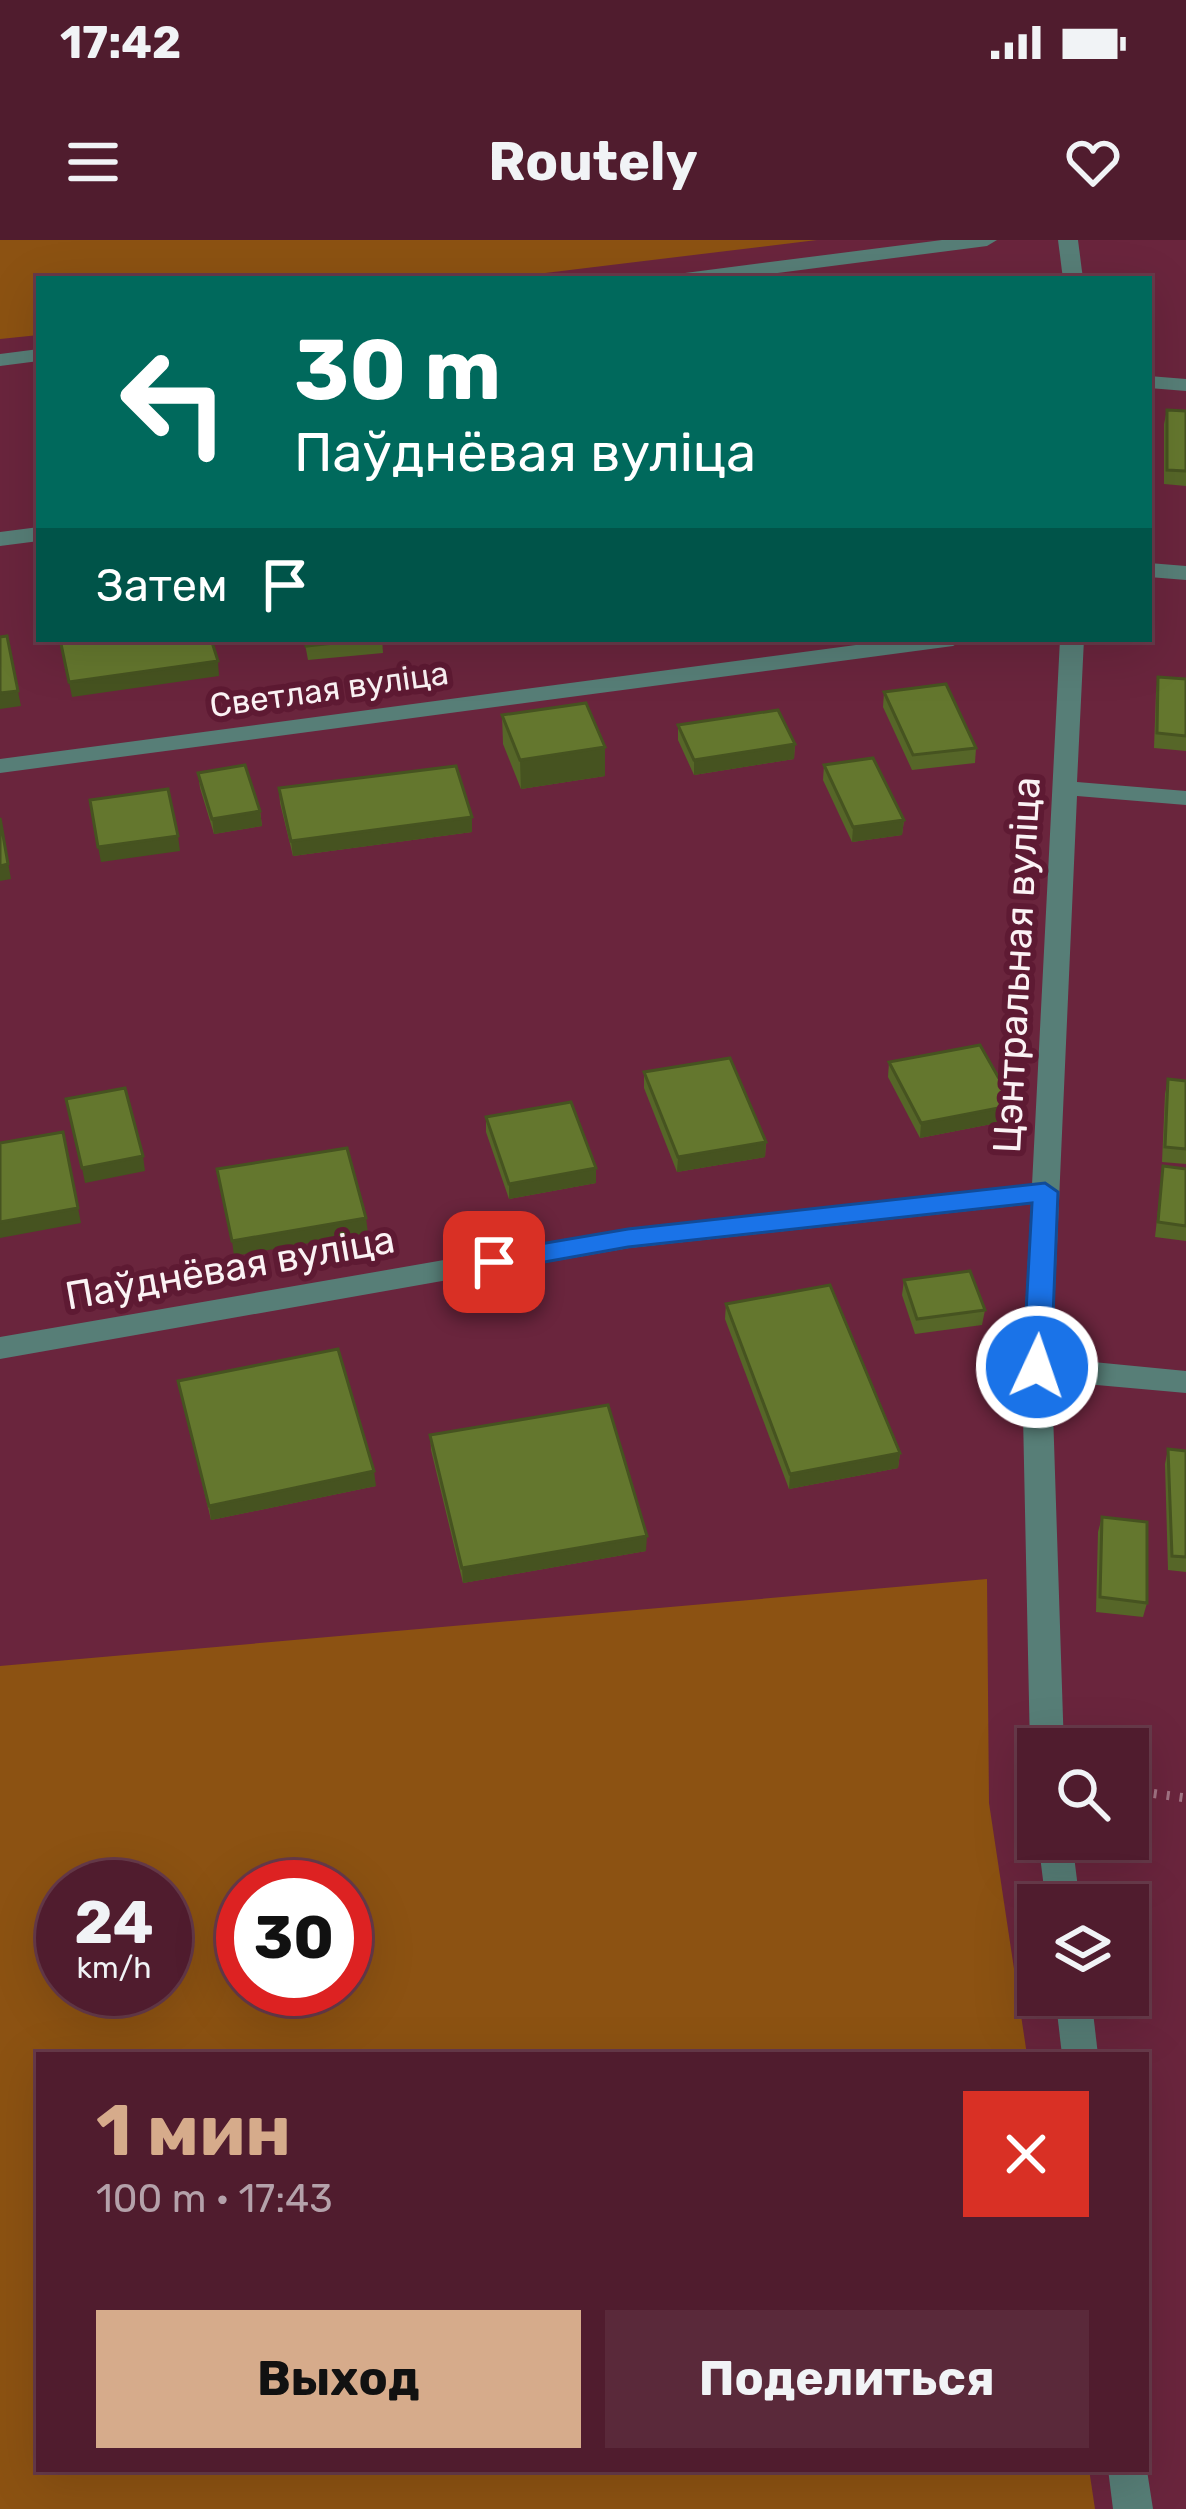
<!DOCTYPE html>
<html lang="ru">
<head>
<meta charset="utf-8">
<style>
	:root { --surface:#501c2e; --page:#5a293a; --text:#f1f3f6; --muted:#b4a1aa; --line:#673a4a; --accent:#d6ab8b }
	body { margin:0; font-family:Rubik,sans-serif; background:var(--page); color:var(--text); height:100vh; display:flex; flex-direction:column; font-size:45px; white-space:nowrap }
	* { box-sizing:border-box; margin:0 }
	p { font-size:39px; color:var(--muted) }
	.icon { flex:none; width:66px; height:66px; fill:none; stroke:currentColor; stroke-width:2; stroke-linecap:round; stroke-linejoin:round }
	.map { position:relative; flex:1; overflow:hidden }
	.details { position:absolute; left:36px; top:1812px; width:1113px; height:420px; display:flex; flex-direction:column; background:var(--surface); border-radius:0px; box-shadow:0 12px 48px #0002,0 0 0 3px var(--line) }
	.details>* { flex:none }
	.hud { position:absolute; left:36px; top:36px; width:1116px; height:366px; border-radius:0px; box-shadow:0 12px 48px #0002,0 0 0 3px var(--line); background:#00695c; color:#fff; overflow:hidden }
	.buttons { position:absolute; left:1017px; top:1488px; display:grid; gap:24px }
	.buttons a { display:grid; place-items:center; width:132px; height:132px; border-radius:0px; background:var(--surface); box-shadow:0 12px 48px #0002,0 0 0 3px var(--line); font-size:60px }
	.speed { position:absolute; left:36px; top:1620px; display:flex; gap:24px; font-size:60px; font-weight:700; text-align:center }
	.speed>* { display:grid; place-content:center; width:156px; height:156px; border-radius:50%; background:var(--surface); box-shadow:0 12px 48px #0002,0 0 0 3px var(--line); line-height:1 }
	.speed small { font-size:30px; font-weight:400 }
	.speed .limit { border:18px solid #d22; background:#fff; color:#111 }
	.pin { position:absolute; display:grid; place-items:center; width:102px; height:102px; color:#fff; margin:-51px; border-radius:24px; box-shadow:0 6px 18px #0006 }
	.me { position:absolute; width:132px; margin:-66px; rotate:3deg; stroke-linejoin:round; filter:drop-shadow(0 0 9px #0008) }
	.turn { display:flex; align-items:center; gap:42px; height:252px; padding:0 60px; font-size:54px }
	.turn .icon { width:156px; height:156px; stroke-width:2.5 }
	.turn b { display:block; font-size:84px; line-height:102px }
	.then { display:flex; align-items:center; height:114px; padding:0 60px; background:#0003; gap:24px; font-size:45px }
	.round { display:grid; place-items:center; flex:none; width:126px; height:126px; border-radius:0px; background:var(--page) }
	.head { display:flex; align-items:center; justify-content:space-between; height:204px; padding:0 60px }
	h1 { font-size:72px; font-weight:700; line-height:90px; color:var(--accent) }
	.button { display:flex; gap:24px; margin-top:auto; padding:24px 60px }
	.button a { flex:1; height:138px; border-radius:0px; background:var(--accent); color:#111; font-size:48px; font-weight:700; line-height:138px; text-align:center }
	.button a+a { background:var(--page); color:var(--text) }
	.status { display:flex; justify-content:space-between; align-items:center; height:84px; padding:0 60px; background:var(--surface); direction:ltr }
	.status svg { height:33px; fill:currentColor }
	header { display:flex; justify-content:space-between; align-items:center; height:156px; padding:0 60px; background:var(--surface); font-size:54px; font-weight:700 }
	.map>svg:first-child { display:block }
	.green { fill:#8c5212; fill-rule:evenodd }
	.lines { fill:none; stroke-linecap:round; stroke-linejoin:round }
	.path { stroke:#a27484; stroke-width:9; stroke-dasharray:3 10; stroke-linecap:butt }
	.minor { fill:#577e77; fill-rule:evenodd }
	.wall { fill:#566628 }
	.shaded-wall { fill:#465320 }
	.building { fill:#64772e; stroke:#465320; stroke-width:3 }
	.route { fill:#1a73e8; stroke:#114b97; stroke-width:3 }
	.labels { text-anchor:middle; dominant-baseline:central; stroke-width:12; stroke-linejoin:round; paint-order:stroke }
	.far-street-label { font-size:33px; fill:#fbf2f4; stroke:#5e1a33 }
	.street-label { font-size:39px; fill:#fbf2f4; stroke:#5e1a33 }
</style>
</head>
<body>
<div class="status"><b>17:42</b><svg viewBox="0 0 49 12"><path d="M0 12V9h3v3zM5 12V6h3v6zM10 12V3h3v9zM15 12V0h3v12zM26 1h20v11H26zM47 4h2v5h-2z"/></svg></div>
<header><svg class="icon" aria-label="menu" viewBox="0 0 24 24"><path d="M4 6h16M4 12h16M4 18h16"/></svg>Routely<svg class="icon" aria-label="heart" viewBox="0 0 24 24"><path d="M12 20l-8-8c-3-5 5-10 8-4 3-6 11-1 8 4z"/></svg></header>
<div class="map">
<svg width="1186" height="2269" viewBox="0 0 1186 2269">
	<rect width="100%" height="100%" fill="#6a253d"/>
	<g class="green">
		<path d="M 0,0 L 817,0 L 496,39 L 39,39 L 39,95 L 0,99 Z"/>
		<path d="M 987,1339 L 989,1563 L 1027,1815 L 39,1815 L 39,2229 L 1089,2229 L 1095,2269 L 0,2269 L 0,1426 ZM 63,1647 L 165,1647 L 165,1749 L 63,1749 ZM 243,1647 L 345,1647 L 345,1749 L 243,1749 Z"/>
	</g>
	<g class="lines">
		<path class="path" d="M 1128,1550 L 1186,1558"/>
		<g class="minor">
			<path d="M 942,0 L 997,0 L 987,6 L 731,39 L 675,39 L 685,33 Z"/>
			<path d="M 1058,0 L 1078,0 L 1083,39 L 1063,39 Z"/>
			<path d="M 39,109 L 39,121 L 0,126 L 0,114 Z"/>
			<path d="M 1149,136 L 1186,139 L 1186,151 L 1149,148 Z"/>
			<path d="M 39,287 L 39,301 L 0,306 L 0,292 Z"/>
			<path d="M 1149,323 L 1186,326 L 1186,340 L 1149,337 Z"/>
			<path d="M 901,399 L 965,399 L 953,406 L 0,533 L 0,519 Z"/>
			<path d="M 1060,399 L 1084,399 L 1077,542 L 1186,551 L 1186,565 L 1077,556 L 1052,1118 L 1186,1131 L 1186,1153 L 1052,1141 L 1064,1509 L 1038,1509 L 1038,1520 L 1030,1509 L 1022,1128 L 1031,964 L 629,1008 L 0,1119 L 0,1097 L 629,988 L 1032,945 Z"/>
			<path d="M 1038,1599 L 1072,1599 L 1080,1665 L 1046,1665 Z"/>
			<path d="M 1055,1755 L 1091,1755 L 1098,1815 L 1062,1815 Z"/>
			<path d="M 1146,2224 L 1153,2269 L 1113,2269 L 1108,2229 L 1146,2229 Z"/>
		</g>
	</g>
	<g class="wall">
		<path d="M 1167,170 L 1186,171 L 1186,246 L 1164,244 L 1164,184 Z"/>
		<path d="M 304,399 L 382,399 L 383,413 L 308,420 Z"/>
		<path d="M 1158,437 L 1186,439 L 1186,511 L 1154,508 L 1156,452 Z"/>
		<path d="M 884,452 L 976,508 L 975,523 L 912,530 L 883,467 Z"/>
		<path d="M 502,475 L 605,536 L 521,549 L 503,504 Z"/>
		<path d="M 678,485 L 795,504 L 794,519 L 694,535 L 678,500 Z"/>
		<path d="M 824,525 L 904,580 L 902,595 L 852,602 L 823,540 Z"/>
		<path d="M 198,533 L 260,571 L 262,586 L 214,594 L 200,548 Z"/>
		<path d="M 279,548 L 472,592 L 293,616 L 280,563 Z"/>
		<path d="M 889,822 L 1012,880 L 920,898 L 888,837 Z"/>
		<path d="M 644,832 L 766,902 L 765,917 L 677,932 L 644,848 Z"/>
		<path d="M 1168,839 L 1186,841 L 1186,924 L 1162,922 L 1165,854 Z"/>
		<path d="M 486,877 L 596,928 L 596,943 L 509,959 L 486,892 Z"/>
		<path d="M 1163,926 L 1186,929 L 1186,1001 L 1155,997 Z"/>
		<path d="M 904,1040 L 985,1070 L 982,1085 L 915,1094 L 902,1055 Z"/>
		<path d="M 726,1064 L 900,1213 L 898,1228 L 789,1249 L 725,1079 Z"/>
		<path d="M 178,1141 L 376,1246 L 211,1280 Z"/>
		<path d="M 430,1195 L 646,1311 L 463,1343 L 431,1210 Z"/>
		<path d="M 1168,1209 L 1186,1211 L 1186,1332 L 1168,1330 L 1165,1224 Z"/>
		<path d="M 1102,1277 L 1147,1363 L 1143,1377 L 1096,1372 L 1098,1292 Z"/>
	</g>
	<g class="shaded-wall">
		<path d="M 218,421 L 219,436 L 72,457 L 69,442 Z"/>
		<path d="M 18,451 L 21,466 L 0,469 L 0,453 Z"/>
		<path d="M 795,504 L 794,519 L 694,535 L 694,520 Z"/>
		<path d="M 605,507 L 605,536 L 521,549 L 520,520 Z"/>
		<path d="M 260,571 L 262,586 L 214,594 L 212,579 Z"/>
		<path d="M 0,577 L 11,639 L 0,641 Z"/>
		<path d="M 472,577 L 472,592 L 293,616 L 291,601 Z"/>
		<path d="M 904,580 L 902,595 L 852,602 L 853,587 Z"/>
		<path d="M 178,596 L 180,611 L 101,622 L 98,607 Z"/>
		<path d="M 1014,865 L 1012,880 L 920,898 L 921,883 Z"/>
		<path d="M 766,902 L 765,917 L 677,932 L 678,917 Z"/>
		<path d="M 143,916 L 145,931 L 85,943 L 82,928 Z"/>
		<path d="M 596,928 L 596,943 L 509,959 L 509,944 Z"/>
		<path d="M 78,968 L 81,983 L 0,998 L 0,982 Z"/>
		<path d="M 366,978 L 368,993 L 234,1016 L 232,1001 Z"/>
		<path d="M 900,1213 L 898,1228 L 789,1249 L 790,1234 Z"/>
		<path d="M 374,1231 L 376,1246 L 211,1280 L 209,1266 Z"/>
		<path d="M 647,1296 L 646,1311 L 463,1343 L 462,1328 Z"/>
	</g>
	<g class="building">
		<path d="M 1167,170 L 1186,171 L 1186,231 L 1167,230 Z"/>
		<path d="M 7,396 L 18,451 L 0,453 L 0,397 Z"/>
		<path d="M 60,399 L 211,399 L 218,421 L 69,442 Z"/>
		<path d="M 305,399 L 372,399 L 306,406 Z"/>
		<path d="M 1158,437 L 1186,439 L 1186,496 L 1157,493 Z"/>
		<path d="M 946,444 L 976,508 L 913,515 L 884,452 Z"/>
		<path d="M 586,463 L 605,507 L 520,520 L 502,475 Z"/>
		<path d="M 778,470 L 795,504 L 694,520 L 678,485 Z"/>
		<path d="M 873,518 L 904,580 L 853,587 L 824,525 Z"/>
		<path d="M 245,525 L 260,571 L 212,579 L 198,533 Z"/>
		<path d="M 456,526 L 472,577 L 291,601 L 279,548 Z"/>
		<path d="M 168,549 L 178,596 L 98,607 L 90,560 Z"/>
		<path d="M 0,578 L 8,624 L 0,626 Z"/>
		<path d="M 980,805 L 1014,865 L 921,883 L 889,822 Z"/>
		<path d="M 730,818 L 766,902 L 678,917 L 644,832 Z"/>
		<path d="M 1168,839 L 1186,841 L 1186,909 L 1165,907 Z"/>
		<path d="M 125,848 L 143,916 L 82,928 L 66,859 Z"/>
		<path d="M 571,862 L 596,928 L 509,944 L 486,877 Z"/>
		<path d="M 63,892 L 78,968 L 0,982 L 0,903 Z"/>
		<path d="M 347,908 L 366,978 L 232,1001 L 217,929 Z"/>
		<path d="M 1163,926 L 1186,929 L 1186,986 L 1158,982 Z"/>
		<path d="M 970,1031 L 985,1070 L 917,1079 L 904,1040 Z"/>
		<path d="M 830,1045 L 900,1213 L 790,1234 L 726,1064 Z"/>
		<path d="M 338,1109 L 374,1231 L 209,1266 L 178,1141 Z"/>
		<path d="M 608,1165 L 647,1296 L 462,1328 L 430,1195 Z"/>
		<path d="M 1168,1209 L 1186,1211 L 1186,1317 L 1172,1316 Z"/>
		<path d="M 1102,1277 L 1147,1282 L 1147,1363 L 1100,1357 Z"/>
	</g>
	<path class="route" d="M 1045,943 L 1058,952 L 1051,1127 L 1037,1137 L 1023,1127 L 1032,963 L 628,1007 L 494,1031 L 481,1022 L 494,1012 L 628,989 Z"/>
	<g class="labels">
		<g class="far-street-label">
			<text transform="translate(329 449) rotate(-8)">Светлая вуліца</text>
		</g>
		<g class="street-label">
			<text transform="translate(1017 725) rotate(-87)">Цэнтральная вуліца</text>
			<text transform="translate(230 1028) rotate(-10)">Паўднёвая вуліца</text>
		</g>
	</g>
</svg>
<div class="buttons">
<a><svg class="icon" aria-label="search" viewBox="0 0 24 24"><circle cx="10" cy="10" r="6"/><path d="M15 15l6 6"/></svg></a>
<a><svg class="icon" aria-label="layers" viewBox="0 0 24 24"><path d="M12 4l9 5-9 5-9-5zM3 14l9 5 9-5"/></svg></a>
</div>
<div class="speed"><div>24<small>km/h</small></div><div class="limit">30</div></div>
<div class="pin" style="left:494px;top:1022px;background:#d93025"><svg class="icon" aria-label="arrive" viewBox="0 0 24 24"><path d="M6 21V4h12l-3 4 3 4H6"/></svg></div>
<svg class="me" style="left:1037px;top:1127px" viewBox="-20 -20 40 40"><circle r="17" fill="#1a73e8" stroke="#fff" stroke-width="3"/><path d="M0-11L8 9 0 5-8 9z" fill="#fff"/></svg>
<div class="hud">
<div class="turn"><svg class="icon" aria-label="left" viewBox="0 0 24 24"><path d="M17 20v-9H6M10 6l-5 5 5 5"/></svg><div><b>30 m</b>Паўднёвая вуліца</div></div>
<div class="then">Затем<svg class="icon" aria-label="arrive" viewBox="0 0 24 24"><path d="M6 21V4h12l-3 4 3 4H6"/></svg></div>
</div>
<section class="details">
<div class="head"><div><h1>1 мин</h1><p>100 m · 17:43</p></div><a class="round" style="background:#d93025;color:#fff"><svg class="icon" aria-label="close" viewBox="0 0 24 24"><path d="M6 6l12 12M18 6L6 18"/></svg></a></div>
<div class="button"><a>Выход</a><a>Поделиться</a></div>
</section>
</div>
</body>
</html>
